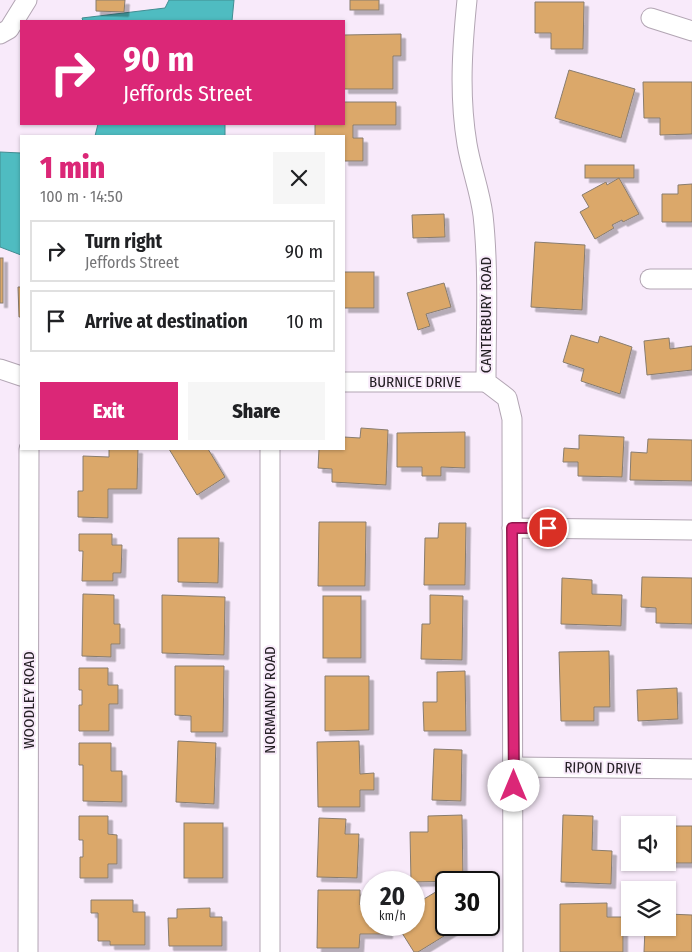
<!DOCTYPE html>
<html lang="en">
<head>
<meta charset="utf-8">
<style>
	:root { --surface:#fff; --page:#f6f6f6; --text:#202124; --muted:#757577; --line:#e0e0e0; --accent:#db2777 }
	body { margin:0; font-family:"Fira Sans Condensed",sans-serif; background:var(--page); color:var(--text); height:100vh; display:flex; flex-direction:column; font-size:19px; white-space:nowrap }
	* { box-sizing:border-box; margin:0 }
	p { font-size:16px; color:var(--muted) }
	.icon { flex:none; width:28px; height:28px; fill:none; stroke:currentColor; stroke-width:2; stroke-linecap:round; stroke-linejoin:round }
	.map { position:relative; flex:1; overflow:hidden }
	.sheet { position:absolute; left:20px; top:135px; width:325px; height:315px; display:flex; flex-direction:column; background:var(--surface); border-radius:0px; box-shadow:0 1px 4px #0004 }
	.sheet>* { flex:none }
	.guide { position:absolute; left:20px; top:20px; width:325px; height:105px; border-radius:0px; box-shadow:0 1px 4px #0004; background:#db2777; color:#fff; overflow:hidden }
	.tools { position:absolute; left:621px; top:816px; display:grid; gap:10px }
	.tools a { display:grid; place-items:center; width:55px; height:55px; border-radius:0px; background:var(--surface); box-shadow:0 1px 4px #0004; font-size:25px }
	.speed { position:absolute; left:360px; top:871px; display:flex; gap:10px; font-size:25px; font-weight:700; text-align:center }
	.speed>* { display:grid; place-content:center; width:65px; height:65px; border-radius:50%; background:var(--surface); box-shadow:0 1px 4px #0004; line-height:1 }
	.speed small { font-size:12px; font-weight:400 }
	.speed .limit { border:2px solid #111; border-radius:8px; background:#fff; color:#111 }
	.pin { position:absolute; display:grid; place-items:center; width:42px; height:42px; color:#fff; margin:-21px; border:2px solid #fff; border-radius:50%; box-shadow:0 1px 5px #0007 }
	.me { position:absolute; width:55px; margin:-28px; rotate:0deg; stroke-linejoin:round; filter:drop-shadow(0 0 4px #0008) }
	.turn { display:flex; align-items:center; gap:18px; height:105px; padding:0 20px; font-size:22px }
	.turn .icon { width:65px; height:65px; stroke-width:2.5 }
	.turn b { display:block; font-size:35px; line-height:42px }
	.round { display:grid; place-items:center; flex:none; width:52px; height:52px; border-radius:0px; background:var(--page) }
	.headline { display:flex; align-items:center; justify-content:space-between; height:85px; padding:0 20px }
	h1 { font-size:30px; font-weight:800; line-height:38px; color:var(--accent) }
	.action { display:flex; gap:10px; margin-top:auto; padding:10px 20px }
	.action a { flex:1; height:58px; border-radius:0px; background:var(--accent); color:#fff; font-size:20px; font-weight:800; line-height:58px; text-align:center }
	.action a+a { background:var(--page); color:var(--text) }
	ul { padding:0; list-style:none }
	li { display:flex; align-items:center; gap:15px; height:62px; margin:0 10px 8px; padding:0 10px; border:2px solid var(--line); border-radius:0px }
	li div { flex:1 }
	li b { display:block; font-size:19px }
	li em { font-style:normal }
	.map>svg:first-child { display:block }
	.water { fill:#4fbcc1; stroke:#428d92 }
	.building { fill:#dba86a; stroke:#887c6e; filter:url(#shadow) }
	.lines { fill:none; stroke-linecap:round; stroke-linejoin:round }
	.street-casing { stroke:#b2a5b3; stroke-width:21 }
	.street { stroke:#fff; stroke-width:19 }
	.route-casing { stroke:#8e194d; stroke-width:12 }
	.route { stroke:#db2777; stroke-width:9 }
	.labels { text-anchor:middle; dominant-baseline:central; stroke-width:4; stroke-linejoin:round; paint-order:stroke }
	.street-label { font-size:15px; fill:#252025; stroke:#f8eafa }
</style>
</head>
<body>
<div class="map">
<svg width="692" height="952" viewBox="0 0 692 952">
	<defs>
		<filter id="shadow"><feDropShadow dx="4.5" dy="4.5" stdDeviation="0" flood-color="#0004"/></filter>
	</defs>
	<rect width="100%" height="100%" fill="#f8eafa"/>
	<g class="water">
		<path d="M 169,0 L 234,0 L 232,21 L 83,21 L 82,18 L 165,8 Z"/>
		<path d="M 98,124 L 225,124 L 225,136 L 95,136 Z"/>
		<path d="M 0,152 L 21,153 L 21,255 L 0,247 Z"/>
	</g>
	<g class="building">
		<path d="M 96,0 L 125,0 L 124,12 L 96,11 Z"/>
		<rect x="350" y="0" width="29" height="10"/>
		<path d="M 535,2 L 584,2 L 583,49 L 551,49 L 551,33 L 535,33 Z"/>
		<path d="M 401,34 L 401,56 L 393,56 L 393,89 L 344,89 L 344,35 Z"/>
		<path d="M 569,70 L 635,89 L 621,138 L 555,118 Z"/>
		<path d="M 643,82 L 692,82 L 692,134 L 660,135 L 660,118 L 644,118 Z"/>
		<path d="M 344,102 L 396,102 L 396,125 L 353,125 L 353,138 L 363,138 L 363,161 L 344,161 L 344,136 L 315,136 L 315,124 L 344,124 Z"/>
		<rect x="585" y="165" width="49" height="13"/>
		<path d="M 619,178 L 639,214 L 623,222 L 622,220 L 612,225 L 614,228 L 595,239 L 580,212 L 589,207 L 582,195 L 606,182 L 607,185 Z"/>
		<path d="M 692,184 L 692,222 L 662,222 L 662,194 L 678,194 L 678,185 Z"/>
		<path d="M 444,214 L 445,237 L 413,238 L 412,215 Z"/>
		<path d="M 535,242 L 585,245 L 582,310 L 531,307 Z"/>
		<rect x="0" y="258" width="3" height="45"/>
		<rect x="344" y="272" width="30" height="36"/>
		<path d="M 444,283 L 451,307 L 426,314 L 430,326 L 418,330 L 407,293 Z"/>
		<path d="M 18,287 L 21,287 L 21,317 L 19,317 Z"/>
		<path d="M 571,335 L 598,343 L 600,336 L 632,347 L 620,394 L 581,381 L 584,369 L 563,362 Z"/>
		<path d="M 669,338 L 670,349 L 692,346 L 692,370 L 647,375 L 644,341 Z"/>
		<path d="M 361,428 L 388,430 L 386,485 L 332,482 L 332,469 L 318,468 L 319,449 L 344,449 L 344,437 L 360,438 Z"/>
		<path d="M 465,432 L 465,468 L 441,467 L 441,476 L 422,476 L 422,467 L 397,467 L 397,433 Z"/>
		<path d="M 579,435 L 624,437 L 622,477 L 578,476 L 578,462 L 563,462 L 564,448 L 579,449 Z"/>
		<path d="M 648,439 L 692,440 L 692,481 L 630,480 L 631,452 L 647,453 Z"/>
		<path d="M 109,449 L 138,449 L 137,489 L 108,489 L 108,518 L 78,517 L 78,491 L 83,491 L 83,456 L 109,457 Z"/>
		<path d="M 169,449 L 208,449 L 225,477 L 197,495 Z"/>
		<path d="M 319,522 L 366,522 L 365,586 L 318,586 Z"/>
		<path d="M 439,523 L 466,523 L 465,585 L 424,585 L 425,538 L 438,538 Z"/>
		<path d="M 79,534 L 112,534 L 112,545 L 122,545 L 121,573 L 113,573 L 113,581 L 82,581 L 83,551 L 79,551 Z"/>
		<path d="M 178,538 L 219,538 L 218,583 L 178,582 Z"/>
		<path d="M 642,577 L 692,578 L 692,624 L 656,623 L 656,608 L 641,607 Z"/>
		<path d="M 562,578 L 592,580 L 592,594 L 622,595 L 621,626 L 561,624 Z"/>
		<path d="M 83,594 L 114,595 L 114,624 L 120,624 L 120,644 L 111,644 L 111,657 L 82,656 Z"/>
		<path d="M 162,595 L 225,597 L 224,655 L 162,653 Z"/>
		<path d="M 430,595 L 463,596 L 462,660 L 421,659 L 422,624 L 430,624 Z"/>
		<rect x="323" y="596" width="38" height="62"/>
		<path d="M 609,651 L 610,707 L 594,707 L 594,721 L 561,721 L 559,652 Z"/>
		<path d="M 175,666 L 224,666 L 223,732 L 191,732 L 191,716 L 175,715 Z"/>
		<path d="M 79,668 L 108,668 L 108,685 L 118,685 L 118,704 L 109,704 L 109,731 L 79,731 L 79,705 L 82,705 L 82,690 L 79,690 Z"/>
		<path d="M 465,671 L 466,731 L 424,731 L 423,702 L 437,702 L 437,672 Z"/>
		<path d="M 325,676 L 369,676 L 369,730 L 325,731 Z"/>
		<path d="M 677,688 L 678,719 L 638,721 L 637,690 Z"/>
		<path d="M 178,741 L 216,743 L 214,804 L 176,802 Z"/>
		<path d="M 359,741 L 360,774 L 374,773 L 374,790 L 360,790 L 360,807 L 318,807 L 317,742 Z"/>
		<path d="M 79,743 L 111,743 L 111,771 L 122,771 L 122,802 L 83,801 L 83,765 L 79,765 Z"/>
		<path d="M 434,749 L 462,750 L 461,801 L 432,800 Z"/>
		<path d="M 462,815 L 463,881 L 411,882 L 410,832 L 428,832 L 428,816 Z"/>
		<path d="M 563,815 L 593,816 L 592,850 L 612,851 L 611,884 L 561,882 Z"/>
		<path d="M 79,816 L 108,816 L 108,834 L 117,835 L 117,864 L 108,864 L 108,878 L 80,878 L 80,857 L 83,857 L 83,840 L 79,840 Z"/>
		<path d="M 319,818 L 346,819 L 345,834 L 359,834 L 357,878 L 317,877 Z"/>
		<rect x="184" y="823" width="39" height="55"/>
		<path d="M 668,826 L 692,826 L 692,863 L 654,863 L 668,862 Z"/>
		<path d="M 444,887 L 446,891 L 446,925 L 462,925 L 418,952 L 414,952 L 397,925 L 414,925 L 414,905 Z"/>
		<path d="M 318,890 L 360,890 L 360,905 L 371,905 L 371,925 L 388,925 L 388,934 L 360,934 L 359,948 L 317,948 Z"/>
		<path d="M 91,900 L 133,900 L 133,912 L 145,912 L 145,945 L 110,945 L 110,941 L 98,941 L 98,913 L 91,913 Z"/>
		<path d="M 607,903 L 607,917 L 623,917 L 623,952 L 560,952 L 560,904 Z"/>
		<path d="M 210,908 L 210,917 L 222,917 L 222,946 L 169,946 L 168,918 L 177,918 L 177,909 Z"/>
		<path d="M 668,914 L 692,915 L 692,952 L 644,952 L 645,928 L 668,928 Z"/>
	</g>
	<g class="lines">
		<defs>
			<g id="street">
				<path d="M 467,0 C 462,49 459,96 467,144 C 471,168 480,191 483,215 C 489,270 486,327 486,382 L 507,398 L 512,419 L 513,952"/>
				<path d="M 651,18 L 692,31"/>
				<path d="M 0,34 L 9,29 L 27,0"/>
				<path d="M 650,279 L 692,279"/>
				<path d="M 0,369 L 21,376"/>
				<path d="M 344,382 L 486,382"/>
				<path d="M 270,449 L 270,952"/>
				<path d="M 512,528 L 692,530"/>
				<path d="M 514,767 L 692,769"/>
				<path d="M 28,952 L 29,449"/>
			</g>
		</defs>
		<use href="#street" class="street-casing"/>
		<use href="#street" class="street"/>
	</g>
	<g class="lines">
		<defs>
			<path id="route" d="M 514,786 L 512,528 L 548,528"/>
		</defs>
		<use href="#route" class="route-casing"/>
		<use href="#route" class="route"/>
	</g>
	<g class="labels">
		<g class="street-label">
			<text transform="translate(486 315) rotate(-90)">CANTERBURY ROAD</text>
			<text x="415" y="382">BURNICE DRIVE</text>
			<text transform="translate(29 700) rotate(-90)">WOODLEY ROAD</text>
			<text transform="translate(270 700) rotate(-90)">NORMANDY ROAD</text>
			<text transform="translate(603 768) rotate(1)">RIPON DRIVE</text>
		</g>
	</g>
</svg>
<div class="tools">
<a><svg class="icon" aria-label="sound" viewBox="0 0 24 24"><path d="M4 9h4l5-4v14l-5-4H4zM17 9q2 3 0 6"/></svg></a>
<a><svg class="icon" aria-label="layers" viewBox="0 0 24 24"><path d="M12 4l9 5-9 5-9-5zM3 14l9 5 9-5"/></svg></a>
</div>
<div class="speed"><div>20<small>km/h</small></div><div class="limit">30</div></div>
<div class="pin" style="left:548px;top:528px;background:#d93025"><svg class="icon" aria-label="arrive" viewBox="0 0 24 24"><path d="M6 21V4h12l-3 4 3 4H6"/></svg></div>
<svg class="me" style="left:514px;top:786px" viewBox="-20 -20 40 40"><circle r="19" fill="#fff"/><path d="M0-13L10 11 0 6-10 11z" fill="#db2777"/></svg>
<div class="guide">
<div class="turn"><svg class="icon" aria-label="right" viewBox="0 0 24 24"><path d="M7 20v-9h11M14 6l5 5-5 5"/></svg><div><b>90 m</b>Jeffords Street</div></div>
</div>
<section class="sheet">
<div class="headline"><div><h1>1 min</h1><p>100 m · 14:50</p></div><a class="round"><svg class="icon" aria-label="close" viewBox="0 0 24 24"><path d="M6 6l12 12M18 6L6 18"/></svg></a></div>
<ul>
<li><svg class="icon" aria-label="right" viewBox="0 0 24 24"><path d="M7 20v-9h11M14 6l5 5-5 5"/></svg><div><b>Turn right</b><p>Jeffords Street</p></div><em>90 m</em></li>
<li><svg class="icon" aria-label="arrive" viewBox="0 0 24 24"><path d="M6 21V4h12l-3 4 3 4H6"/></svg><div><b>Arrive at destination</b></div><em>10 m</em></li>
</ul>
<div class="action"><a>Exit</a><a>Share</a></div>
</section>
</div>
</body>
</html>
